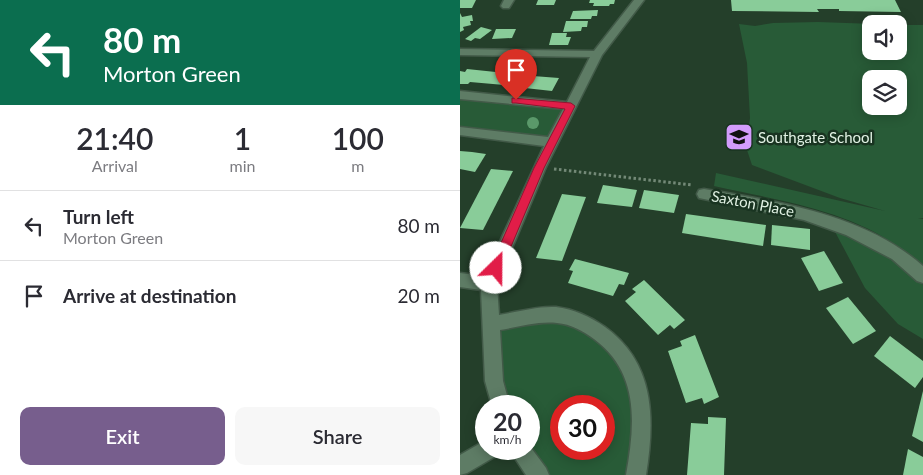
<!DOCTYPE html>
<html lang="en">
<head>
<meta charset="utf-8">
<style>
	:root { --surface:#fff; --page:#f7f7f7; --text:#2b2b33; --muted:#7c7c81; --line:#e1e1e2; --accent:#775e8d }
	body { margin:0; font-family:Lato,sans-serif; background:var(--page); color:var(--text); height:100vh; display:flex; flex-direction:column; font-size:19px; white-space:nowrap }
	* { box-sizing:border-box; margin:0 }
	p { font-size:16px; color:var(--muted) }
	.icon { flex:none; width:28px; height:28px; fill:none; stroke:currentColor; stroke-width:2; stroke-linecap:round; stroke-linejoin:round }
	.map { position:relative; flex:1; overflow:hidden }
	.panel { display:flex; flex-direction:column; background:var(--surface); width:460px }
	.panel>* { flex:none }
	.hud { background:#0b6e4f; color:#fff; overflow:hidden }
	.buttons { position:absolute; left:402px; top:15px; display:grid; gap:10px }
	.buttons a { display:grid; place-items:center; width:45px; height:45px; border-radius:10px; background:var(--surface); box-shadow:0 2px 12px #0003; font-size:25px }
	.speed { position:absolute; left:15px; top:395px; display:flex; gap:10px; font-size:25px; font-weight:700; text-align:center }
	.speed>* { display:grid; place-content:center; width:65px; height:65px; border-radius:50%; background:var(--surface); box-shadow:0 2px 12px #0003; line-height:1 }
	.speed small { font-size:12px; font-weight:400 }
	.speed .limit { border:8px solid #d22; background:#fff; color:#111 }
	.pin { position:absolute; display:grid; place-items:center; width:42px; height:42px; color:#fff; margin:-51px -21px; border-radius:50% 50% 50% 0; rotate:-45deg; box-shadow:0 0 5px #0007 }
	.pin .icon { rotate:45deg }
	.me { position:absolute; width:55px; margin:-28px; rotate:23deg; stroke-linejoin:round; filter:drop-shadow(0 0 4px #0008) }
	.turn { display:flex; align-items:center; gap:18px; height:105px; padding:0 20px; font-size:22px }
	.turn .icon { width:65px; height:65px; stroke-width:2.5 }
	.turn b { display:block; font-size:35px; line-height:42px }
	.eta { display:flex; justify-content:space-evenly; align-items:center; height:85px; text-align:center }
	.eta b { font-size:30px; font-weight:600; line-height:35px }
	.cta { display:flex; gap:10px; margin-top:auto; padding:10px 20px }
	.cta a { flex:1; height:58px; border-radius:10px; background:var(--accent); color:#fff; font-size:20px; font-weight:600; line-height:58px; text-align:center }
	.cta a+a { background:var(--page); color:var(--text) }
	ul { padding:0; list-style:none }
	li { display:flex; align-items:center; gap:15px; height:70px; padding:0 20px; border-top:1px solid var(--line) }
	li div { flex:1 }
	li b { display:block; font-size:19px }
	li em { font-style:normal }
	main { display:flex; flex:1; min-height:0 }
	.map>svg:first-child { display:block }
	.green { fill:#285b37; fill-rule:evenodd }
	.building { fill:#89cc99 }
	.lines { fill:none; stroke-linecap:round; stroke-linejoin:round }
	.minor-casing { stroke:#425a48; stroke-width:3 }
	.path { stroke:#738977; stroke-width:3; stroke-dasharray:2.5 2.5; stroke-linecap:butt }
	.minor { fill:#5e7c65; fill-rule:evenodd }
	.tree { fill:#5a996a }
	.route { fill:#e11d48; stroke:#92132f }
	.labels { text-anchor:middle; dominant-baseline:central; stroke-width:5; stroke-linejoin:round; paint-order:stroke }
	.poi-label { font-size:15px; fill:#e0f1e3; stroke:#193421; text-anchor:start }
	.street-label { font-size:15px; fill:#e0f1e3; stroke:#193421 }
</style>
</head>
<body>
<main>
<section class="panel">
<div class="hud">
<div class="turn"><svg class="icon" aria-label="left" viewBox="0 0 24 24"><path d="M17 20v-9H6M10 6l-5 5 5 5"/></svg><div><b>80 m</b>Morton Green</div></div>
</div>
<div class="eta">
<div><b>21:40</b><p>Arrival</p></div>
<div><b>1</b><p>min</p></div>
<div><b>100</b><p>m</p></div>
</div>
<ul>
<li><svg class="icon" aria-label="left" viewBox="0 0 24 24"><path d="M17 20v-9H6M10 6l-5 5 5 5"/></svg><div><b>Turn left</b><p>Morton Green</p></div><em>80 m</em></li>
<li><svg class="icon" aria-label="arrive" viewBox="0 0 24 24"><path d="M6 21V4h12l-3 4 3 4H6"/></svg><div><b>Arrive at destination</b></div><em>20 m</em></li>
</ul>
<div class="cta"><a>Exit</a><a>Share</a></div>
</section>
<div class="map">
<svg width="463" height="475" viewBox="0 0 463 475">
	<rect width="100%" height="100%" fill="#243f2a"/>
	<g class="green">
		<path d="M 358,22 L 415,24 L 411,24 L 411,51 L 439,51 L 439,25 L 463,25 L 463,218 L 458,218 L 463,219 L 463,268 C 455,261 448,254 440,248 C 387,209 316,200 254,186 L 256,173 L 425,211 L 380,198 L 292,165 L 286,147 L 290,118 L 287,63 L 279,24 L 295,26 L 313,23 ZM 411,79 L 439,79 L 439,106 L 411,106 Z"/>
		<path d="M 0,95 L 111,106 L 91,142 L 0,131 Z"/>
		<path d="M 373,228 L 434,259 L 463,285 L 463,339 L 438,324 L 405,288 Z"/>
		<path d="M 118,320 L 177,380 L 176,475 L 79,475 L 59,449 L 69,449 L 69,406 L 41,406 L 34,381 L 30,324 ZM 101,406 L 144,406 L 144,449 L 101,449 Z"/>
	</g>
	<g class="building">
		<path d="M 0,0 L 16,0 L 12,8 L 0,8 Z"/>
		<path d="M 78,0 L 96,0 L 94,5 L 76,5 Z"/>
		<path d="M 130,0 L 155,0 L 154,4 L 150,4 L 149,6 L 133,6 L 134,3 L 129,3 Z"/>
		<path d="M 271,0 L 435,0 L 441,12 L 379,11 L 379,9 L 357,9 L 359,12 L 272,11 Z"/>
		<path d="M 138,10 L 137,16 L 132,16 L 131,19 L 110,19 L 113,11 Z"/>
		<path d="M 0,13 L 2,17 L 12,15 L 13,21 L 10,21 L 11,25 L 3,27 L 4,30 L 0,32 Z"/>
		<path d="M 106,21 L 128,21 L 127,27 L 122,27 L 121,31 L 103,32 Z"/>
		<path d="M 21,27 L 32,30 L 20,39 L 15,38 L 11,41 L 5,39 Z"/>
		<path d="M 36,29 L 56,29 L 52,38 L 32,39 Z"/>
		<path d="M 92,33 L 107,33 L 106,37 L 111,37 L 108,45 L 89,45 Z"/>
		<path d="M 7,69 L 65,75 L 63,78 L 71,79 L 73,76 L 99,78 L 92,91 L 65,88 L 67,85 L 59,84 L 57,86 L 10,82 L 8,84 L 0,84 L 0,71 L 5,72 Z"/>
		<path d="M 0,151 L 12,152 L 26,154 L 15,172 L 0,169 Z"/>
		<path d="M 31,169 L 53,171 L 23,230 L 0,228 Z"/>
		<path d="M 143,185 L 177,190 L 172,207 L 137,203 Z"/>
		<path d="M 184,190 L 219,195 L 214,213 L 179,208 Z"/>
		<path d="M 102,194 L 126,197 L 102,261 L 76,258 Z"/>
		<path d="M 226,214 L 306,225 L 303,246 L 222,233 Z"/>
		<path d="M 312,225 L 350,229 L 350,250 L 311,245 Z"/>
		<path d="M 364,251 L 383,283 L 359,291 L 341,258 Z"/>
		<path d="M 115,259 L 169,273 L 164,285 L 159,284 L 153,296 L 108,283 L 113,271 L 109,270 Z"/>
		<path d="M 184,280 L 225,320 L 214,329 L 210,325 L 198,335 L 165,301 L 176,292 L 172,289 Z"/>
		<path d="M 388,297 L 416,331 L 393,344 L 366,308 Z"/>
		<path d="M 235,335 L 259,397 L 244,404 L 242,398 L 226,403 L 208,351 L 222,346 L 220,341 Z"/>
		<path d="M 430,336 L 463,361 L 463,377 L 455,388 L 414,356 Z"/>
		<path d="M 463,391 L 463,442 L 452,436 Z"/>
		<path d="M 248,417 L 266,418 L 264,475 L 227,475 L 231,423 L 248,424 Z"/>
		<path d="M 448,449 L 463,457 L 463,475 L 443,475 Z"/>
	</g>
	<g class="lines">
		<defs>
			<g id="minor">
				<path d="M 44,0 L 54,0 L 49,8 L 43,8 L 41,6 Z"/>
				<path d="M 174,0 L 184,0 L 142,55 L 86,167 L 37,284 L 39,315 C 57,312 77,306 96,307 C 113,309 131,317 145,327 C 195,363 195,419 186,475 L 166,475 C 175,425 180,373 134,339 C 123,331 111,324 97,323 C 78,321 58,327 40,330 L 43,381 L 50,406 L 32,406 L 25,381 L 21,290 L 0,287 L 0,273 L 24,276 L 84,146 L 0,135 L 0,127 L 88,137 L 103,109 L 0,99 L 0,91 L 107,102 L 130,57 L 0,55 L 0,49 L 134,51 Z"/>
				<path d="M 244,189 C 319,202 404,214 463,266 L 463,283 L 457,281 L 432,259 L 386,235 L 344,220 L 239,198 L 237,194 L 239,190 Z"/>
				<path d="M 26,440 L 26,449 L 39,449 L 36,456 L 7,473 L 0,475 L 0,455 Z"/>
				<path d="M 69,445 L 86,468 L 89,475 L 66,475 L 49,449 L 69,449 Z"/>
			</g>
		</defs>
		<use href="#minor" class="minor-casing"/>
		<path class="path" d="M 94,169 L 232,185"/>
		<use href="#minor" class="minor"/>
	</g>
	<circle class="tree" cx="73" cy="123" r="6"/>
	<path class="route" d="M 52,98 L 111,103 L 115,106 L 84,168 L 42,268 L 40,271 L 32,271 L 30,268 L 74,168 L 105,109 L 56,103 L 52,103 Z"/>
	<defs>
		<symbol id="school-square" viewBox="-11 -11 22 22"><rect x="-9" y="-9" width="18" height="18" rx="4" fill="#d39cfc" stroke="#193421"/><path d="M0-5L7-2L0 1L-7-2ZM-4 1L0 2.5L4 1V4Q0 6-4 4Z" fill="#111"/></symbol>
	</defs>
	<g fill-rule="evenodd">
		<use href="#school-square" x="263" y="121" width="32" height="32"/>
	</g>
	<g class="labels">
		<g class="poi-label">
			<text x="298" y="137">Southgate School</text>
		</g>
		<g class="street-label">
			<text transform="translate(293 203) rotate(11)">Saxton Place</text>
		</g>
	</g>
</svg>
<div class="buttons">
<a><svg class="icon" aria-label="sound" viewBox="0 0 24 24"><path d="M4 9h4l5-4v14l-5-4H4zM17 9q2 3 0 6"/></svg></a>
<a><svg class="icon" aria-label="layers" viewBox="0 0 24 24"><path d="M12 4l9 5-9 5-9-5zM3 14l9 5 9-5"/></svg></a>
</div>
<div class="speed"><div>20<small>km/h</small></div><div class="limit">30</div></div>
<div class="pin" style="left:56px;top:100px;background:#d93025"><svg class="icon" aria-label="arrive" viewBox="0 0 24 24"><path d="M6 21V4h12l-3 4 3 4H6"/></svg></div>
<svg class="me" style="left:36px;top:268px" viewBox="-20 -20 40 40"><circle r="19" fill="#fff"/><path d="M0-13L10 11 0 6-10 11z" fill="#e11d48"/></svg>
</div>
</main>
</body>
</html>
